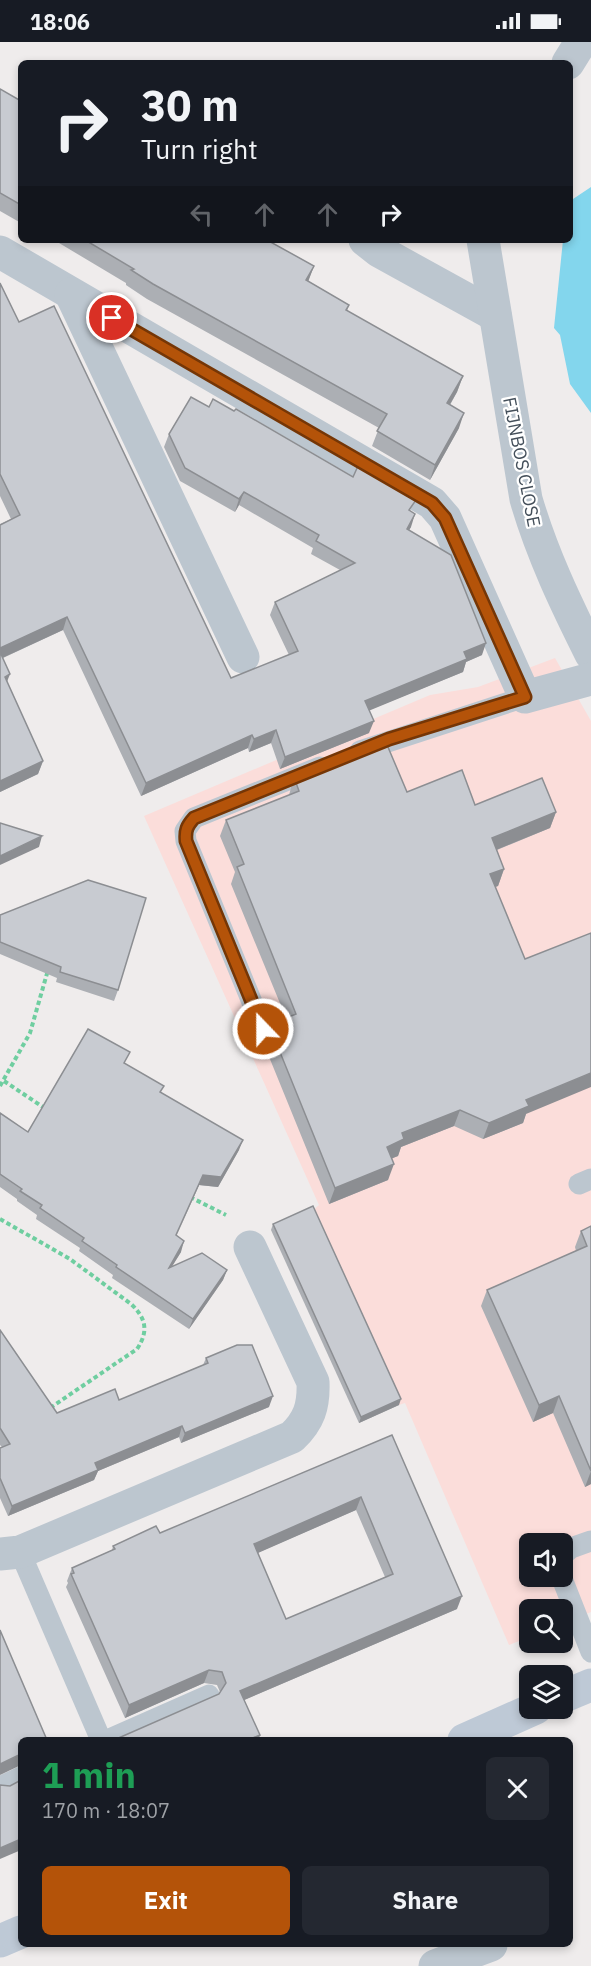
<!DOCTYPE html>
<html lang="en">
<head>
<meta charset="utf-8">
<style>
	:root { --surface:#171b24; --page:#242831; --text:#f1f3f6; --muted:#9ea1a6; --accent:#b45309 }
	body { margin:0; font-family:"IBM Plex Sans",sans-serif; background:var(--page); color:var(--text); height:100vh; display:flex; flex-direction:column; font-size:22px; white-space:nowrap }
	* { box-sizing:border-box; margin:0 }
	p { font-size:20px; color:var(--muted) }
	.icon { flex:none; width:33px; height:33px; fill:none; stroke:currentColor; stroke-width:2; stroke-linecap:round; stroke-linejoin:round }
	.map { position:relative; flex:1; overflow:hidden }
	.details { position:absolute; left:18px; top:1695px; width:555px; height:210px; display:flex; flex-direction:column; background:var(--surface); border-radius:9px; box-shadow:0 3px 9px #0003 }
	.details>* { flex:none }
	.hud { position:absolute; left:18px; top:18px; width:555px; height:183px; border-radius:9px; box-shadow:0 3px 9px #0003; background:#171b24; color:var(--text); overflow:hidden }
	.buttons { position:absolute; left:519px; top:1491px; display:grid; gap:12px }
	.buttons a { display:grid; place-items:center; width:54px; height:54px; border-radius:9px; background:var(--surface); box-shadow:0 3px 9px #0003; font-size:30px }
	.pin { position:absolute; display:grid; place-items:center; width:51px; height:51px; color:#fff; margin:-26px; border:3px solid #fff; border-radius:50%; box-shadow:0 2px 6px #0007 }
	.me { position:absolute; width:66px; margin:-33px; rotate:338deg; stroke-linejoin:round; filter:drop-shadow(0 0 4px #0008) }
	.turn { display:flex; align-items:center; gap:21px; height:126px; padding:0 24px; font-size:27px }
	.turn .icon { width:78px; height:78px; stroke-width:2.5 }
	.turn b { display:block; font-size:42px; line-height:51px }
	.lanes { display:flex; align-items:center; height:57px; padding:0 24px; background:#0003; justify-content:center; gap:30px; direction:ltr }
	.lanes .off { opacity:.35 }
	.round { display:grid; place-items:center; flex:none; width:63px; height:63px; border-radius:9px; background:var(--page) }
	.summary { display:flex; align-items:center; justify-content:space-between; height:102px; padding:0 24px }
	h1 { font-size:36px; font-weight:700; line-height:45px; color:#1e9e55 }
	.action { display:flex; gap:12px; margin-top:auto; padding:12px 24px }
	.action a { flex:1; height:69px; border-radius:9px; background:var(--accent); color:#fff; font-size:24px; font-weight:700; line-height:69px; text-align:center }
	.action a+a { background:var(--page); color:var(--text) }
	.status { display:flex; justify-content:space-between; align-items:center; height:42px; padding:0 30px; background:var(--surface); direction:ltr }
	.status svg { height:16px; fill:currentColor }
	.map>svg:first-child { display:block }
	.medical { fill:#fbddda; fill-rule:evenodd }
	.water { fill:#83d6ed }
	.lines { fill:none; stroke-linecap:round; stroke-linejoin:round }
	.path { stroke:#6fcea0; stroke-width:4; stroke-dasharray:4.5 3; stroke-linecap:butt }
	.lane { stroke:#bcc6cf; stroke-width:21 }
	.street { stroke:#bcc6cf; stroke-width:33 }
	.secondary { stroke:#bec9d6; stroke-width:33 }
	.wall { fill:#acafb4; fill-rule:evenodd }
	.shaded-wall { fill:#8c8e92 }
	.building { fill:#c8cbd1; stroke:#8c8e92; stroke-width:1.5; fill-rule:evenodd }
	.route-casing { stroke:#753606; stroke-width:15 }
	.route { stroke:#b45309; stroke-width:10 }
	.labels { text-anchor:middle; dominant-baseline:central; stroke-width:4.5; stroke-linejoin:round; paint-order:stroke }
	.street-label { font-size:18px; fill:#444f5a; stroke:#fff }
</style>
</head>
<body>
<div class="status"><b>18:06</b><svg viewBox="0 0 49 12"><path d="M0 12V9h3v3zM5 12V6h3v6zM10 12V3h3v9zM15 12V0h3v12zM26 1h20v11H26zM47 4h2v5h-2z"/></svg></div>
<div class="map">
<svg width="591" height="1924" viewBox="0 0 591 1924">
	<rect width="100%" height="100%" fill="#efecec"/>
	<path class="medical" d="M 555,616 L 591,679 L 591,1570 L 563,1582 L 562,1568 L 530,1568 L 529,1595 L 509,1603 L 405,1361 L 399,1363 L 311,1170 L 319,1163 L 144,774 L 430,653 L 478,645 ZM 530,1502 L 562,1502 L 562,1534 L 530,1534 Z"/>
	<path class="water" d="M 591,145 L 591,371 L 570,342 L 560,293 L 554,286 L 563,198 L 570,198 L 570,159 Z"/>
	<g class="lines">
		<g class="path">
			<path d="M 4,1039 L 46,1067"/>
			<path d="M 0,1044 L 30,991 L 48,928"/>
			<path d="M 190,1155 L 226,1173"/>
			<path d="M 0,1177 L 70,1217 L 131,1262 C 146,1276 149,1289 137,1307 L 50,1366"/>
		</g>
		<g class="lane">
			<path d="M 360,709 L 525,655"/>
			<path d="M 263,987 L 186,799 L 185,789 L 194,776 L 320,725"/>
			<path d="M 579,1142 L 591,1137"/>
			<path d="M 20,1510 L 101,1698"/>
			<path d="M 562,1514 L 571,1506 L 591,1499"/>
			<path d="M 561,1534 L 591,1610"/>
			<path d="M 107,1698 L 209,1653"/>
			<path d="M 0,1745 L 21,1735"/>
		</g>
		<g class="street">
			<path d="M 568,21 L 581,0"/>
			<path d="M 365,198 L 379,209 L 495,273"/>
			<path d="M 483,198 L 526,457 C 542,512 566,562 591,612"/>
			<path d="M 0,210 L 432,461 L 445,476 L 525,655 L 591,637"/>
			<path d="M 71,252 L 243,615"/>
			<path d="M 0,1512 L 20,1510 L 292,1395 C 309,1379 314,1364 313,1340 L 250,1205"/>
			<path d="M 435,1924 L 491,1903"/>
		</g>
		<g class="secondary">
			<path d="M 562,1655 L 591,1643"/>
			<path d="M 464,1698 L 536,1666"/>
			<path d="M 0,1899 L 21,1890"/>
		</g>
	</g>
	<g class="wall">
		<path d="M 0,47 L 21,59 L 21,181 L 0,169 Z"/>
		<path d="M 54,198 L 267,198 L 314,224 L 308,239 L 349,263 L 347,269 L 463,334 L 457,350 L 450,363 L 459,386 L 430,438 L 372,404 L 379,386 L 147,257 L 126,243 L 126,241 Z"/>
		<path d="M 0,241 L 19,280 L 231,636 L 289,613 L 270,573 L 275,560 L 340,528 L 311,512 L 313,506 L 239,463 L 235,470 L 180,439 L 164,405 L 169,392 L 209,365 L 411,470 L 411,485 L 409,488 L 482,613 L 466,620 L 463,630 L 369,668 L 369,691 L 280,727 L 271,701 L 249,710 L 248,706 L 141,754 L 63,588 L 3,616 L 7,640 L 43,719 L 38,732 L 0,750 L 0,482 L 11,477 L 0,454 Z"/>
		<path d="M 294,735 L 407,750 L 475,763 L 556,770 L 550,786 L 497,808 L 504,827 L 498,844 L 495,845 L 526,1072 L 523,1081 L 483,1097 L 454,1084 L 401,1105 L 398,1114 L 392,1116 L 388,1138 L 329,1162 L 263,1000 L 269,983 L 286,976 L 231,842 L 235,830 L 220,794 L 226,778 L 289,753 Z"/>
		<path d="M 0,873 L 118,948 L 114,959 L 56,940 L 57,936 L 0,912 Z"/>
		<path d="M 126,1022 L 161,1051 L 239,1108 L 218,1145 L 199,1143 L 176,1194 L 181,1210 L 172,1224 L 227,1228 L 223,1238 L 189,1287 L 112,1236 L 113,1233 L 79,1209 L 80,1206 L 36,1177 L 37,1173 L 17,1159 L 17,1157 L 0,1145 L 0,1071 L 28,1090 Z"/>
		<path d="M 273,1182 L 399,1363 L 359,1381 L 271,1188 Z"/>
		<path d="M 591,1184 L 591,1442 L 585,1445 L 553,1371 L 533,1380 L 481,1264 L 487,1248 L 576,1209 L 575,1205 L 581,1189 Z"/>
		<path d="M 0,1288 L 57,1371 L 119,1358 L 203,1323 L 206,1316 L 269,1365 L 181,1401 L 179,1395 L 98,1429 L 94,1438 L 8,1474 L 0,1456 L 0,1406 L 2,1405 L 0,1403 Z"/>
		<path d="M 392,1393 L 457,1567 L 244,1658 L 260,1693 L 258,1698 L 114,1698 L 219,1652 L 220,1650 L 217,1643 L 204,1641 L 125,1676 L 66,1545 L 68,1541 L 67,1539 L 72,1526 L 112,1508 L 113,1504 L 160,1491 ZM 356,1468 L 385,1535 L 286,1577 L 257,1511 Z"/>
	</g>
	<g class="shaded-wall">
		<path d="M 314,224 L 308,240 L 306,238 Z"/>
		<path d="M 463,334 L 457,350 L 442,376 L 447,361 Z"/>
		<path d="M 464,371 L 459,386 L 430,438 L 435,423 Z"/>
		<path d="M 244,450 L 239,463 L 235,470 L 239,457 Z"/>
		<path d="M 415,472 L 411,485 L 402,500 L 407,487 Z"/>
		<path d="M 67,575 L 63,588 L 0,617 L 0,606 Z"/>
		<path d="M 486,601 L 482,613 L 466,620 L 463,630 L 361,672 L 365,659 L 464,610 Z"/>
		<path d="M 10,632 L 5,645 L 5,635 Z"/>
		<path d="M 374,679 L 369,691 L 280,727 L 285,715 Z"/>
		<path d="M 276,688 L 271,701 L 249,710 L 254,697 Z"/>
		<path d="M 252,693 L 248,706 L 141,754 L 146,741 Z"/>
		<path d="M 43,719 L 38,732 L 0,750 L 0,739 Z"/>
		<path d="M 556,770 L 550,786 L 486,812 L 492,796 Z"/>
		<path d="M 42,794 L 39,805 L 0,823 L 0,814 Z"/>
		<path d="M 504,827 L 498,844 L 484,849 L 490,832 Z"/>
		<path d="M 591,1031 L 591,1045 L 526,1072 L 523,1081 L 483,1097 L 489,1081 L 526,1058 Z"/>
		<path d="M 460,1068 L 454,1084 L 401,1105 L 398,1114 L 381,1121 L 387,1105 L 402,1091 Z"/>
		<path d="M 243,1098 L 239,1108 L 218,1145 L 199,1143 L 172,1204 L 203,1133 Z"/>
		<path d="M 394,1122 L 388,1138 L 329,1162 L 335,1146 Z"/>
		<path d="M 184,1199 L 181,1210 L 165,1236 L 169,1226 Z"/>
		<path d="M 227,1228 L 223,1238 L 189,1287 L 193,1277 Z"/>
		<path d="M 273,1354 L 269,1365 L 181,1401 L 185,1391 Z"/>
		<path d="M 559,1354 L 553,1371 L 533,1380 L 539,1363 Z"/>
		<path d="M 401,1357 L 399,1363 L 359,1381 L 361,1375 Z"/>
		<path d="M 182,1384 L 179,1395 L 98,1429 L 94,1438 L 8,1474 L 12,1464 L 95,1421 Z"/>
		<path d="M 591,1429 L 591,1442 L 585,1445 Z"/>
		<path d="M 361,1455 L 356,1468 L 249,1515 L 254,1502 Z"/>
		<path d="M 462,1554 L 457,1567 L 235,1662 L 240,1649 Z"/>
		<path d="M 209,1628 L 204,1641 L 125,1676 L 129,1663 Z"/>
		<path d="M 260,1693 L 258,1698 L 248,1698 Z"/>
		<path d="M 21,1712 L 21,1723 L 0,1733 L 0,1722 Z"/>
		<path d="M 21,1797 L 21,1808 L 0,1817 L 0,1806 Z"/>
	</g>
	<g class="building">
		<path d="M 0,47 L 21,59 L 21,163 L 0,151 Z"/>
		<path d="M 85,198 L 267,198 L 314,224 L 306,238 L 349,263 L 346,268 L 463,334 L 447,361 L 464,371 L 435,423 L 377,389 L 387,372 L 153,242 L 131,228 L 134,227 Z"/>
		<path d="M 0,241 L 19,280 L 54,264 L 231,636 L 298,609 L 275,560 L 355,521 L 316,499 L 319,493 L 244,450 L 239,457 L 185,426 L 169,392 L 191,355 L 209,365 L 213,357 L 234,369 L 236,367 L 353,435 L 358,424 L 416,458 L 409,468 L 415,472 L 407,487 L 451,513 L 486,601 L 464,610 L 467,617 L 365,659 L 374,679 L 285,715 L 276,688 L 254,697 L 252,693 L 146,741 L 67,575 L 0,606 L 0,483 L 20,473 L 0,432 Z"/>
		<path d="M 0,610 L 10,632 L 5,635 L 43,719 L 0,739 Z"/>
		<path d="M 385,698 L 407,750 L 462,728 L 475,763 L 542,736 L 556,770 L 492,796 L 504,827 L 490,832 L 525,917 L 591,891 L 591,1031 L 526,1058 L 529,1064 L 489,1081 L 460,1068 L 402,1091 L 404,1097 L 387,1105 L 394,1122 L 335,1146 L 269,983 L 296,972 L 237,825 L 244,822 L 226,778 L 299,749 L 294,735 Z"/>
		<path d="M 0,781 L 42,794 L 0,814 Z"/>
		<path d="M 88,838 L 146,856 L 118,948 L 60,930 L 61,925 L 0,900 L 0,873 Z"/>
		<path d="M 88,987 L 130,1010 L 124,1021 L 164,1044 L 160,1050 L 243,1098 L 221,1135 L 203,1133 L 176,1193 L 184,1199 L 169,1226 L 202,1211 L 227,1228 L 193,1277 L 116,1225 L 117,1223 L 82,1199 L 84,1196 L 40,1166 L 42,1163 L 20,1149 L 22,1147 L 0,1132 L 0,1071 L 28,1090 Z"/>
		<path d="M 313,1164 L 401,1357 L 361,1375 L 273,1182 Z"/>
		<path d="M 591,1184 L 591,1429 L 559,1354 L 539,1363 L 487,1248 L 587,1204 L 581,1189 Z"/>
		<path d="M 0,1288 L 57,1371 L 115,1347 L 119,1358 L 208,1321 L 206,1316 L 237,1303 L 252,1303 L 273,1354 L 185,1391 L 182,1384 L 95,1421 L 98,1428 L 12,1464 L 0,1436 L 0,1406 L 10,1402 L 0,1386 Z"/>
		<path d="M 392,1393 L 462,1554 L 240,1649 L 260,1693 L 248,1698 L 114,1698 L 219,1652 L 226,1641 L 222,1630 L 209,1628 L 129,1663 L 71,1532 L 74,1531 L 72,1526 L 115,1507 L 113,1504 L 156,1484 L 160,1491 ZM 361,1455 L 393,1532 L 286,1577 L 254,1502 Z"/>
		<path d="M 0,1588 L 47,1698 L 21,1698 L 21,1712 L 0,1722 Z"/>
		<path d="M 21,1738 L 21,1797 L 0,1806 L 0,1743 L 10,1744 Z"/>
	</g>
	<g class="lines">
		<defs>
			<path id="route" d="M 112,276 L 432,461 L 445,476 L 525,655 L 389,697 L 194,776 C 187,784 185,788 186,799 L 263,987"/>
		</defs>
		<use href="#route" class="route-casing"/>
		<use href="#route" class="route"/>
	</g>
	<g class="labels">
		<g class="street-label">
			<text transform="translate(522 420) rotate(79)">FIJNBOS CLOSE</text>
		</g>
	</g>
</svg>
<div class="buttons">
<a><svg class="icon" aria-label="sound" viewBox="0 0 24 24"><path d="M4 9h4l5-4v14l-5-4H4zM17 9q2 3 0 6"/></svg></a>
<a><svg class="icon" aria-label="search" viewBox="0 0 24 24"><circle cx="10" cy="10" r="6"/><path d="M15 15l6 6"/></svg></a>
<a><svg class="icon" aria-label="layers" viewBox="0 0 24 24"><path d="M12 4l9 5-9 5-9-5zM3 14l9 5 9-5"/></svg></a>
</div>
<div class="pin" style="left:112px;top:276px;background:#d93025"><svg class="icon" aria-label="arrive" viewBox="0 0 24 24"><path d="M6 21V4h12l-3 4 3 4H6"/></svg></div>
<svg class="me" style="left:263px;top:987px" viewBox="-20 -20 40 40"><circle r="17" fill="#b45309" stroke="#fff" stroke-width="3"/><path d="M0-11L8 9 0 5-8 9z" fill="#fff"/></svg>
<div class="hud">
<div class="turn"><svg class="icon" aria-label="right" viewBox="0 0 24 24"><path d="M7 20v-9h11M14 6l5 5-5 5"/></svg><div><b>30 m</b>Turn right</div></div>
<div class="lanes"><svg class="icon off" aria-label="left" viewBox="0 0 24 24"><path d="M17 20v-9H6M10 6l-5 5 5 5"/></svg><svg class="icon off" aria-label="ahead" viewBox="0 0 24 24"><path d="M12 20V5M6 11l6-6 6 6"/></svg><svg class="icon off" aria-label="ahead" viewBox="0 0 24 24"><path d="M12 20V5M6 11l6-6 6 6"/></svg><svg class="icon" aria-label="right" viewBox="0 0 24 24"><path d="M7 20v-9h11M14 6l5 5-5 5"/></svg></div>
</div>
<section class="details">
<div class="summary"><div><h1>1 min</h1><p>170 m · 18:07</p></div><a class="round"><svg class="icon" aria-label="close" viewBox="0 0 24 24"><path d="M6 6l12 12M18 6L6 18"/></svg></a></div>
<div class="action"><a>Exit</a><a>Share</a></div>
</section>
</div>
</body>
</html>
